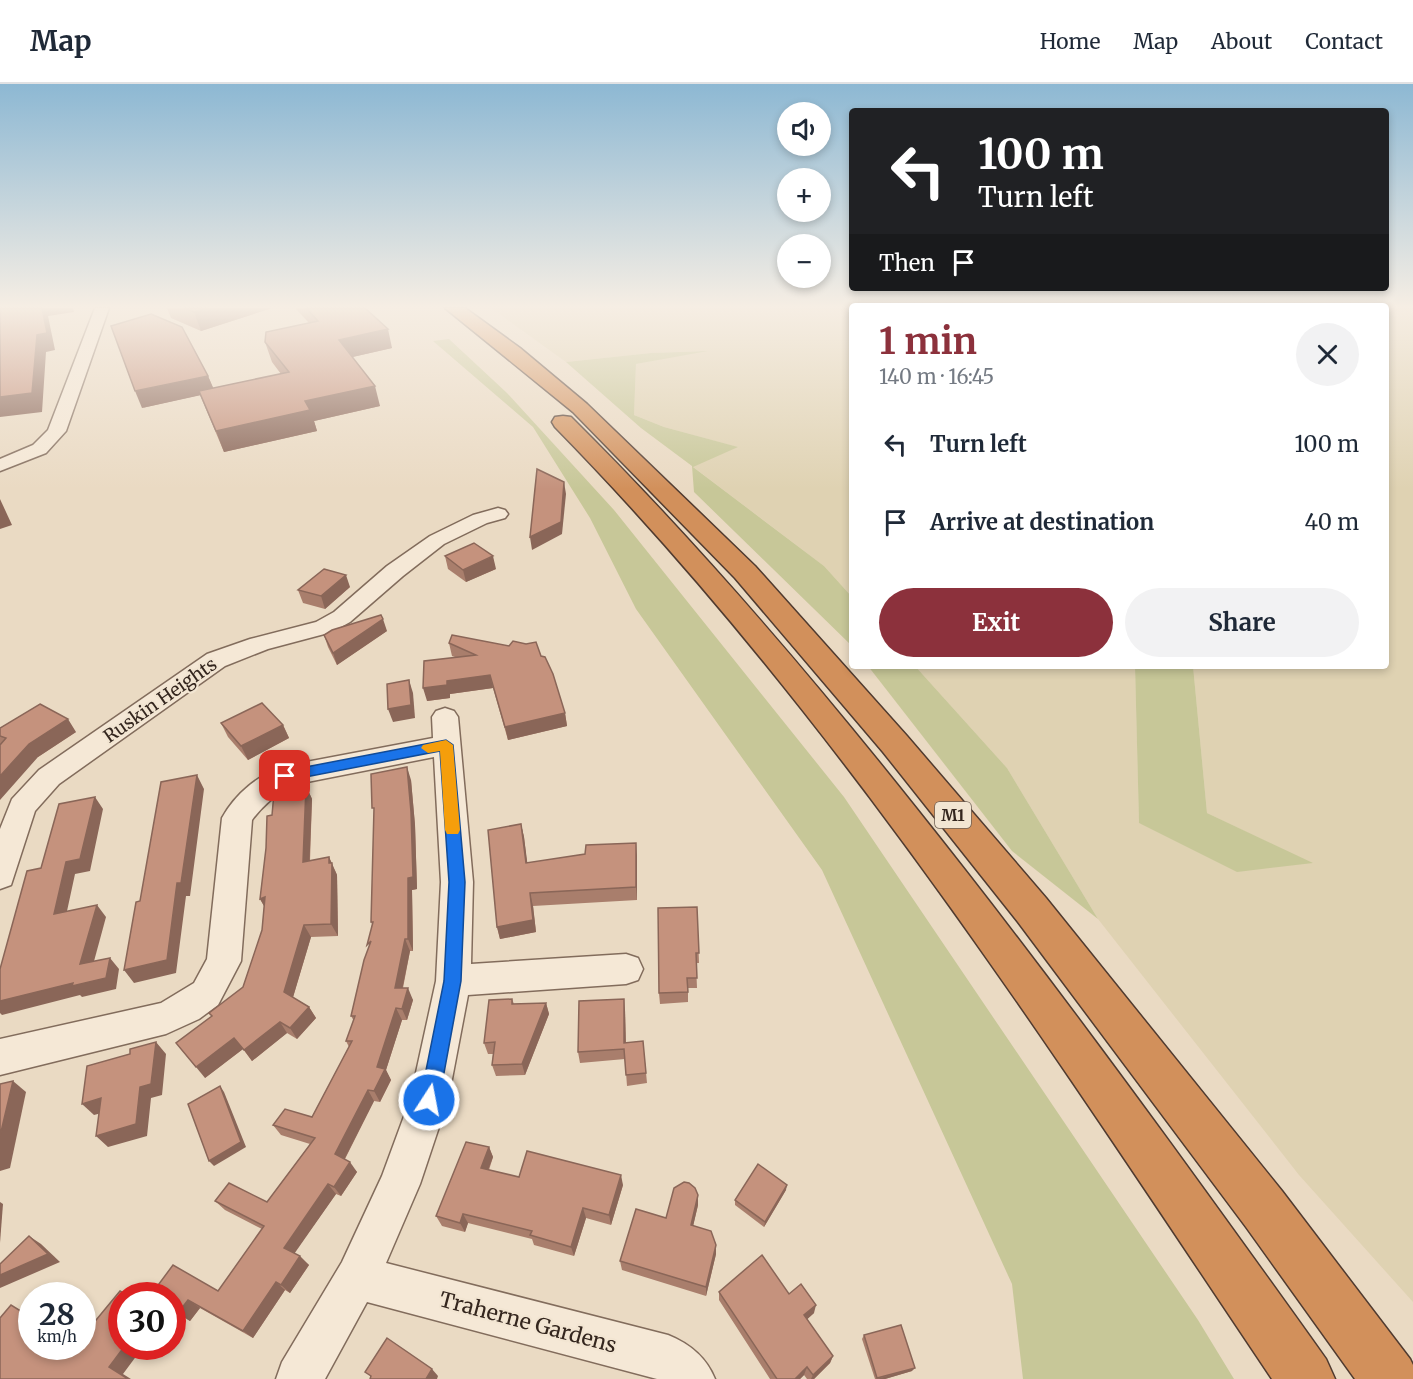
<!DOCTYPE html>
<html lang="en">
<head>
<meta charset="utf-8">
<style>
	:root { --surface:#fff; --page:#f2f2f3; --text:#1f2937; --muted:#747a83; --line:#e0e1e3; --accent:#8c313c }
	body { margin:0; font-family:Merriweather,serif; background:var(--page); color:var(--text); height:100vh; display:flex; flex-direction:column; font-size:22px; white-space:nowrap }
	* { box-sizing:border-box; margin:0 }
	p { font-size:20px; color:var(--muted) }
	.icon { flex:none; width:33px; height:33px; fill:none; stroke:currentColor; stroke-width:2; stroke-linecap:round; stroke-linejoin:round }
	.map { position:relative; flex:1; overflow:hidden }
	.drawer { position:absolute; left:849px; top:219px; width:540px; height:366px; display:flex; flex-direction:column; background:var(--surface); border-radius:6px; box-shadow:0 3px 9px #0003 }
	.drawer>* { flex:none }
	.top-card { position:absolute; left:849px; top:24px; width:540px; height:183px; border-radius:6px; box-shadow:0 3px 9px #0003; background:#202124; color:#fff; overflow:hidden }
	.fabs { position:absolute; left:777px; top:18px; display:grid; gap:12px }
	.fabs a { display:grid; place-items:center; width:54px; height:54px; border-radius:50%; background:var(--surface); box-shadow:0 3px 9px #0003; font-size:30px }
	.speed { position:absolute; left:18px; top:1198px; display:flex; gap:12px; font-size:30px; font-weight:700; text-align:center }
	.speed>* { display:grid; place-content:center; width:78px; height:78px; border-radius:50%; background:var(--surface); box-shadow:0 3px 9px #0003; line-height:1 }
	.speed small { font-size:15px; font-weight:400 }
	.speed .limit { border:9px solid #d22; background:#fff; color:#111 }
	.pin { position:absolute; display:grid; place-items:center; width:51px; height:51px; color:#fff; margin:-26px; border-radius:12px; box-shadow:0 3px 9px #0006 }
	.me { position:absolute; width:66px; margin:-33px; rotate:11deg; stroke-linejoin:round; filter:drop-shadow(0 0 4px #0008) }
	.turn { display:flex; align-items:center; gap:21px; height:126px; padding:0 30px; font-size:27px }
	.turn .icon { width:78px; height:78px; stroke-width:2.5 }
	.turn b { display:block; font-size:42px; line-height:51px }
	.then { display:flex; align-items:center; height:57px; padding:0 30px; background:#0003; gap:12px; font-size:22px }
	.round { display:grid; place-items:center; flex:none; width:63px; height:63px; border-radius:32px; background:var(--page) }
	.head { display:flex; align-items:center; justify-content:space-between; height:102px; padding:0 30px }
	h1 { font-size:36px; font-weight:700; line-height:45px; color:var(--accent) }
	.cta { display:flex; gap:12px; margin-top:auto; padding:12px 30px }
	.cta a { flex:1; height:69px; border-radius:36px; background:var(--accent); color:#fff; font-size:24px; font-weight:700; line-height:69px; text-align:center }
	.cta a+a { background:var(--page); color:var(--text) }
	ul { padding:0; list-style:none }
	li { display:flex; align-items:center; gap:18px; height:78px; padding:0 30px }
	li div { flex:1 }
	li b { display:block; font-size:22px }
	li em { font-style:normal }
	header { display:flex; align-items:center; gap:36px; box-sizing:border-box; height:84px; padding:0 30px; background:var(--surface); border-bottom:2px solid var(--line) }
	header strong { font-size:28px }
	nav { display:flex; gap:33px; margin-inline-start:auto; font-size:21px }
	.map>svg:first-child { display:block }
	.farmland { fill:#dfd2b2 }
	.green { fill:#c7c798 }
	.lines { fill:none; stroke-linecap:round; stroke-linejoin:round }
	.street-casing { stroke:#826c5c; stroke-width:3 }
	.highway-casing { stroke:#503b30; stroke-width:3 }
	.street { fill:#f5e8d6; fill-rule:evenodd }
	.highway { fill:#d2905b; fill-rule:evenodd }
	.wall { fill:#a97e6c }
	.shaded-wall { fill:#8a6658 }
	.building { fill:#c5927d; stroke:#8a6658; stroke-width:1.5 }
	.route { fill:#1a73e8; stroke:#114b97; stroke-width:1.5 }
	.slow { fill:#f59e0b }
	.labels { text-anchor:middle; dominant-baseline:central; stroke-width:4.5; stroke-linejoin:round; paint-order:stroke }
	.shield { fill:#f2e5d2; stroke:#6d5f54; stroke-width:1.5 }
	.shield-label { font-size:16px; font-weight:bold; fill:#34261e }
	.street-label { font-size:18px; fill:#34261e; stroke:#f2e5d2 }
	.near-street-label { font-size:21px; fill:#34261e; stroke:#f2e5d2 }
</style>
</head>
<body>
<header>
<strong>Map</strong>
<nav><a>Home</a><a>Map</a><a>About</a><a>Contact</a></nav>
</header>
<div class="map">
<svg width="1413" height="1295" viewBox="0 0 1413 1295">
	<rect width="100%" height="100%" fill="#eadac3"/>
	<g class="farmland">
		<path d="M 491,224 L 852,224 L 852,513 L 824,482 L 692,382 L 737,363 L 664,343 L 634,331 L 636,280 L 702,267 L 651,269 L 566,278 Z"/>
		<path d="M 1386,224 L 1413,224 L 1413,1218 L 1299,1091 L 1098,835 L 1007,684 L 915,582 L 1135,582 L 1139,739 L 1311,779 L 1207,729 L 1193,582 L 1386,582 Z"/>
	</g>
	<g class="green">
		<path d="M 449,255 L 507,309 L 614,426 L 844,713 L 1198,1236 L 1234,1295 L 1023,1295 L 1012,1200 L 822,786 L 636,525 L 590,434 L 533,343 L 433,257 Z"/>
		<path d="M 708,267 L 636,280 L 634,331 L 664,343 L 738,363 L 693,383 L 824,482 L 852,513 L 852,562 L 694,408 L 692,382 L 641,344 L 566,278 L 651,269 Z"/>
		<path d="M 868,582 L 915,582 L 1007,684 L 1098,835 L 1012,767 Z"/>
		<path d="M 1135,582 L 1193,582 L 1207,729 L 1313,779 L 1237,788 L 1139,739 Z"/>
	</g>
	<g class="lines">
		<defs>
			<g id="street">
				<path d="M 95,224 L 109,224 L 66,347 L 46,369 L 0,387 L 0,375 L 33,361 L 48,346 Z"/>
				<path d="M 498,424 L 505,426 L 508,430 L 505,434 L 487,439 L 444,460 L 403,492 L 350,538 L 332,548 L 268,565 L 225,582 L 59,700 L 35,727 L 11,801 L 0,805 L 0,745 L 12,715 L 39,686 L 207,570 L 250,555 L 316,538 L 334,528 L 387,482 L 430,452 L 473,431 Z"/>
				<path d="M 445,624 L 454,627 L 458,633 L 473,798 L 471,880 L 626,870 L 638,874 L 643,885 L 638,896 L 626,900 L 468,911 L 448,1016 L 420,1100 L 386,1179 L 668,1251 C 690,1260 706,1273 715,1295 L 657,1295 L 367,1218 L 325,1295 L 276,1295 L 282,1278 L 342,1178 L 382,1092 L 410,1016 L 436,897 L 441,798 L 434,673 L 292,701 C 277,710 263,721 252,736 L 241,877 L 218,921 L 199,935 L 166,950 L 0,991 L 0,955 L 161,919 L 194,899 L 207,875 L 222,734 C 235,710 259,690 285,682 L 433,654 L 432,633 L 436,627 Z"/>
			</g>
			<g id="highway">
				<path d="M 445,224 L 465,224 L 520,264 L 587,320 L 755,482 L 907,652 L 1046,814 L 1282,1107 L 1410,1275 L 1413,1281 L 1413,1295 L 1355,1295 L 1246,1143 L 1018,838 L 883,668 L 735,494 L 573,328 Z"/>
				<path d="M 563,332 L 571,333 C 695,456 808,588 916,724 C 1059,903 1193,1089 1326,1275 L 1335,1295 L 1272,1295 C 1051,966 834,627 555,343 L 552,338 L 555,333 Z"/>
			</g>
		</defs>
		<use href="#street" class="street-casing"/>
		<use href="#highway" class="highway-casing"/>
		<use href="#street" class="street"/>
		<use href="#highway" class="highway"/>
	</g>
	<g class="wall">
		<path d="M 167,224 L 272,224 L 201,247 L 171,234 Z"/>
		<path d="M 295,224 L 365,224 L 392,264 L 352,273 L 380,322 L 314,337 L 317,347 L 224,368 L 200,311 L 142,324 L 208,292 L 213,304 L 281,290 L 272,278 L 265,258 L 309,239 Z"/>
		<path d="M 445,472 L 496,485 L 466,498 L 448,485 Z"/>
		<path d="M 350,503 L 325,525 L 303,519 L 298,506 Z"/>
		<path d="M 387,547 L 337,581 L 328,563 L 324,551 Z"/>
		<path d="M 449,559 L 541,572 L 565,629 L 567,642 L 508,656 L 493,604 L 450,610 L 450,614 L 427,617 L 455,573 L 452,572 Z"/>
		<path d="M 221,639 L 283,641 L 289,654 L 248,676 L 228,653 Z"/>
		<path d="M 0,644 L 76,648 L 38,673 L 0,661 Z"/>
		<path d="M 411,696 L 415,741 L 417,805 L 412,806 L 413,867 L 410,867 L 403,904 L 413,916 L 407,936 L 402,936 L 386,986 L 391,996 L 380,1018 L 374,1017 L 345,1075 L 357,1088 L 341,1112 L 336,1110 L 294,1169 L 309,1181 L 290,1209 L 285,1206 L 253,1254 L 200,1224 L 190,1237 L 172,1226 L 172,1212 L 218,1207 L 262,1145 L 225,1126 L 215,1117 L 267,1118 L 310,1060 L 281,1051 L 273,1041 L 312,1033 L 349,963 L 346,957 L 354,937 L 351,932 L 369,863 L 372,840 L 371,838 Z"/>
		<path d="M 306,702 L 312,715 L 310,777 L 329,773 L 337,791 L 338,852 L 311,853 L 293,913 L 309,923 L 316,934 L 297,955 L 287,949 L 252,977 L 243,965 L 205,994 L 212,932 L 243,903 L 262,846 L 264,822 L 260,815 L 266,764 L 272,731 Z"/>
		<path d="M 521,740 L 524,753 L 527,779 L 637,772 L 637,816 L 533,822 L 536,848 L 500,855 L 497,843 Z"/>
		<path d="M 697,823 L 699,879 L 696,879 L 697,904 L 688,904 L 688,918 L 660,920 L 659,909 Z"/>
		<path d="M 512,915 L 514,920 L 546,919 L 549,930 L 525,991 L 496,992 L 492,981 L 493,970 L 488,970 L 484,959 Z"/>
		<path d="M 625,926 L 626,959 L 643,957 L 647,999 L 627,1002 L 625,975 L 580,979 L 578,968 Z"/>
		<path d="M 489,1063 L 493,1073 L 489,1086 L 519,1093 L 623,1101 L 611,1141 L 586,1134 L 574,1172 L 534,1161 L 532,1155 L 468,1139 L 465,1148 L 442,1142 L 436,1132 Z"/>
		<path d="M 786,1106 L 764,1143 L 735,1121 L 735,1116 Z"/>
		<path d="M 698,1111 L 698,1121 L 693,1142 L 716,1170 L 706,1212 L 622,1186 L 620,1177 Z"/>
		<path d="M 719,1208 L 789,1210 L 814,1229 L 807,1235 L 833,1272 L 830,1279 L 814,1295 L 807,1295 L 804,1291 L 800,1295 L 770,1295 L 719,1216 Z"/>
		<path d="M 864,1251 L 912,1287 L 885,1295 L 875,1295 L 862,1255 Z"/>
	</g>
	<g class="shaded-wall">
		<path d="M 42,224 L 73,224 L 74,228 L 48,232 L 55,266 L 46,268 L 42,328 L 0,333 L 0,313 L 37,251 Z"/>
		<path d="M 208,224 L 272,224 L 201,247 L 194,228 Z"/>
		<path d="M 388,245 L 392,264 L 344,275 L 339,256 Z"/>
		<path d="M 208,292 L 215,308 L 142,324 L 135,307 Z"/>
		<path d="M 375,302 L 380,322 L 314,337 L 317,347 L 224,368 L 216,347 L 305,317 Z"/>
		<path d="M 564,398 L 566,410 L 562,450 L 532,466 L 530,453 Z"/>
		<path d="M 0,415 L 12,441 L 0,445 Z"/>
		<path d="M 493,472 L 496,485 L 466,498 L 463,486 Z"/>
		<path d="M 346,491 L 350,503 L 325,525 L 321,512 Z"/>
		<path d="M 383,535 L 387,547 L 337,581 L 333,569 Z"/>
		<path d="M 490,591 L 493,604 L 450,610 L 450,614 L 427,617 L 423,604 L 447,597 Z"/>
		<path d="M 409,596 L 413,609 L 415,634 L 393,638 L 388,625 Z"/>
		<path d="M 565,629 L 567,642 L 508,656 L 505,643 Z"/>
		<path d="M 68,635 L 76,648 L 38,673 L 0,716 L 0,692 L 29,660 Z"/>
		<path d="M 283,641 L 289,654 L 248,676 L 241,662 Z"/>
		<path d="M 407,683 L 411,696 L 415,741 L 417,805 L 412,806 L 413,867 L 408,855 Z"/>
		<path d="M 197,691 L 204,705 L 190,812 L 186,812 L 176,889 L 134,899 L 124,886 L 177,799 Z"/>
		<path d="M 306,702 L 312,715 L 309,790 L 303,778 Z"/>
		<path d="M 95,713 L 103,725 L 90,787 L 75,790 L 64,841 L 54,830 L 66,778 Z"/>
		<path d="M 521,740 L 524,753 L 529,792 L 526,779 Z"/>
		<path d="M 636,759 L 637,772 L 637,816 L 636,803 Z"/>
		<path d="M 329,773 L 337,791 L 338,852 L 331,840 Z"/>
		<path d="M 530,809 L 533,822 L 536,848 L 500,855 L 497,843 Z"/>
		<path d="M 265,813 L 267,827 L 260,815 Z"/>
		<path d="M 97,821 L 106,833 L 90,892 L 80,880 Z"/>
		<path d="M 304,841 L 311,853 L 291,920 L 284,908 Z"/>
		<path d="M 405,855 L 410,867 L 400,916 L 395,904 Z"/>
		<path d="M 110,874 L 119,885 L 116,905 L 82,913 L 80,911 L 2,931 L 0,929 L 0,917 Z"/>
		<path d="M 408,904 L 413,916 L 407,936 L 402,925 Z"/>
		<path d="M 624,915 L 625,926 L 626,969 L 624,959 Z"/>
		<path d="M 546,919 L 549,930 L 525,991 L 522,980 Z"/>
		<path d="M 309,923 L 316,934 L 297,955 L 290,944 Z"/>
		<path d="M 396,924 L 402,936 L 386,986 L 391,996 L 380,1018 L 374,1007 L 377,983 Z"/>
		<path d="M 280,938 L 287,949 L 252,977 L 244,966 Z"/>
		<path d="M 234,954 L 243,965 L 205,994 L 196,983 Z"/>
		<path d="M 156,958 L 166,970 L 162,1011 L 151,1014 L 147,1052 L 108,1063 L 96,1052 L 140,1003 Z"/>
		<path d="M 13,997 L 26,1008 L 10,1084 L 0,1087 L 0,1052 Z"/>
		<path d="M 220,1002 L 224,1008 L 246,1063 L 214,1082 L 209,1077 Z"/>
		<path d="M 368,1006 L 374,1017 L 342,1080 L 335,1070 Z"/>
		<path d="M 101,1014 L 113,1026 L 94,1031 L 82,1020 Z"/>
		<path d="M 489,1063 L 493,1073 L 485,1094 L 481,1084 Z"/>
		<path d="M 350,1078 L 357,1088 L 341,1112 L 334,1103 Z"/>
		<path d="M 621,1091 L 623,1101 L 611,1141 L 609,1131 Z"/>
		<path d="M 328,1100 L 336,1110 L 292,1173 L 284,1164 Z"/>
		<path d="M 787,1101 L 786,1106 L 764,1143 L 765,1138 Z"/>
		<path d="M 698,1111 L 698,1121 L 691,1151 L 691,1141 Z"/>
		<path d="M 0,1118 L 3,1120 L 0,1159 Z"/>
		<path d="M 583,1124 L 586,1134 L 574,1172 L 571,1163 Z"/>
		<path d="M 463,1130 L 468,1139 L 465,1148 L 460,1139 Z"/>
		<path d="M 29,1152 L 41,1160 L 60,1178 L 0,1204 L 0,1191 Z"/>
		<path d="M 716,1161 L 716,1170 L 706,1212 L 706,1203 Z"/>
		<path d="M 300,1172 L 309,1181 L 290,1209 L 281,1201 Z"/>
		<path d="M 276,1198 L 285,1206 L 253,1254 L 243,1247 Z"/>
		<path d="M 188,1216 L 200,1224 L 190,1237 L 178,1229 Z"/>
		<path d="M 816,1221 L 814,1229 L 802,1240 L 804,1231 Z"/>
		<path d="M 124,1263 L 143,1263 L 123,1290 L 131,1295 L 128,1295 L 109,1283 Z"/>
		<path d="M 833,1272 L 830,1279 L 814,1295 L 811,1295 L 813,1291 Z"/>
		<path d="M 807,1283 L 804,1291 L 800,1295 L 795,1295 Z"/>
		<path d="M 915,1284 L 912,1287 L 885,1295 L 877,1295 Z"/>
		<path d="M 432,1285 L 438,1292 L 437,1295 L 426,1295 Z"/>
	</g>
	<g class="building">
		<path d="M 0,224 L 42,224 L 47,249 L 37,251 L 32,309 L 0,313 Z"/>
		<path d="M 184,224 L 208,224 L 194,228 Z"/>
		<path d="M 306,224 L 365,224 L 388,245 L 339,256 L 375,302 L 305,317 L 310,326 L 216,347 L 199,307 L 289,288 L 265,258 L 266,248 L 318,237 Z"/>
		<path d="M 151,230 L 182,243 L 208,292 L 135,307 L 111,242 Z"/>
		<path d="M 537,385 L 564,398 L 561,438 L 530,453 Z"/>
		<path d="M 474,459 L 493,472 L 463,486 L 445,472 Z"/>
		<path d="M 324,485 L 346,491 L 321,512 L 298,506 Z"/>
		<path d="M 381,531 L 383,535 L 333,569 L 324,551 L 332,546 Z"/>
		<path d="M 452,551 L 509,562 L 513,557 L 526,560 L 536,558 L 541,572 L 545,573 L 553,590 L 565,629 L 505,643 L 490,591 L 447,597 L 447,601 L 423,604 L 424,577 L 476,571 L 449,559 Z"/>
		<path d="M 409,596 L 411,621 L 388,625 L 387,600 Z"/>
		<path d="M 262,619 L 283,641 L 241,662 L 221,639 Z"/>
		<path d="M 40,620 L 68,635 L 29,660 L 0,692 L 0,661 L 6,654 L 0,652 L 0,644 Z"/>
		<path d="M 407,683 L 411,728 L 413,793 L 408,794 L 408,855 L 405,855 L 395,904 L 408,904 L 402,925 L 396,924 L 377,983 L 385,985 L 374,1007 L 368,1006 L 335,1070 L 350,1078 L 334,1103 L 328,1100 L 284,1164 L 300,1172 L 281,1201 L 276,1198 L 243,1247 L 188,1216 L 178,1229 L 172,1225 L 172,1212 L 150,1212 L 173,1181 L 218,1207 L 264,1142 L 215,1117 L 229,1099 L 267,1118 L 315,1054 L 273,1041 L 285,1025 L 312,1033 L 352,957 L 346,957 L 355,932 L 351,932 L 364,876 L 371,857 L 367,861 L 373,838 L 371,838 L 374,724 L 372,724 L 371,690 Z"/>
		<path d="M 197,691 L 181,799 L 177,799 L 167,876 L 124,886 L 136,818 L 140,817 L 161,698 Z"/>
		<path d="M 306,702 L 303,778 L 329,773 L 329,779 L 332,779 L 331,840 L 304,841 L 284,908 L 309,923 L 290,944 L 280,938 L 244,966 L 234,954 L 196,983 L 176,959 L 212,932 L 209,929 L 243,903 L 262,846 L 265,813 L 260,815 L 266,764 L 267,732 L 272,731 L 274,709 Z"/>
		<path d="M 95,713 L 80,775 L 66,778 L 54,830 L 97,821 L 80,880 L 110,874 L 106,894 L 72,902 L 73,899 L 0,917 L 0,885 L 27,787 L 41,784 L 59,720 Z"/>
		<path d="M 521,740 L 526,779 L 585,770 L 586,761 L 636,759 L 636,803 L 530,809 L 533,836 L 497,843 L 488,746 Z"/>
		<path d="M 697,823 L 699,869 L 696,869 L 697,894 L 687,894 L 688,908 L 659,909 L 658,824 Z"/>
		<path d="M 512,915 L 512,920 L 546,919 L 522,980 L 492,981 L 495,958 L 484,959 L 489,916 Z"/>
		<path d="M 624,915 L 624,959 L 643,957 L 646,989 L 626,991 L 624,965 L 578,968 L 579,917 Z"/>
		<path d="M 156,958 L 151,1000 L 140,1003 L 136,1040 L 96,1052 L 101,1014 L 82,1020 L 87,982 L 130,970 L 130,965 Z"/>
		<path d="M 13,997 L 0,1052 L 0,1000 Z"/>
		<path d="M 220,1002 L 241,1058 L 209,1077 L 188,1020 Z"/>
		<path d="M 466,1058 L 489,1063 L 481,1084 L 519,1093 L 527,1067 L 621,1091 L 609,1131 L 583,1124 L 571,1163 L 530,1151 L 532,1147 L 463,1130 L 460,1139 L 436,1132 Z"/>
		<path d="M 758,1080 L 787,1101 L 765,1138 L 735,1116 Z"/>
		<path d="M 684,1098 L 689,1099 L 695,1104 L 698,1111 L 691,1141 L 711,1147 L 716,1161 L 706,1203 L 620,1177 L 636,1125 L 666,1134 L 674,1104 Z"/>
		<path d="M 29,1152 L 48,1170 L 0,1191 L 0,1180 Z"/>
		<path d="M 762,1171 L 789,1210 L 801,1200 L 816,1221 L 804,1231 L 833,1272 L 813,1291 L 807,1283 L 795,1295 L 777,1295 L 719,1208 Z"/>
		<path d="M 120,1207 L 128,1212 L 122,1212 L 122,1263 L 124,1263 L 109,1283 L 128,1295 L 0,1295 L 0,1234 L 11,1221 L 32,1234 L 32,1263 L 82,1263 L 82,1253 Z"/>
		<path d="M 901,1241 L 915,1284 L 877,1294 L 864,1251 Z"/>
		<path d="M 387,1254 L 432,1285 L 426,1295 L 370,1295 L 371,1292 L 365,1288 Z"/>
	</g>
	<linearGradient id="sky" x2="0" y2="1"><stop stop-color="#8db8d3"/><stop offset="0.55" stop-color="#f6eee4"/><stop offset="1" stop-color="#f6eee4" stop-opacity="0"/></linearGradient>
	<rect width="1413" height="405" fill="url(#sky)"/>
	<path class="route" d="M 446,656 L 453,661 L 465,798 L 461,897 L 439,1016 L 436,1023 L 429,1026 L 422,1023 L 420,1016 L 444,897 L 449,798 L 440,667 L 285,697 L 277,692 L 285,687 Z"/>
	<path class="slow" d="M 446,656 L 453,661 L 460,746 L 458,750 L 447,750 L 445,746 L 440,667 L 428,669 L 421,664 L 423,661 Z"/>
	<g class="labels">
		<rect class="shield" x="935" y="718" width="36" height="26" rx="4.5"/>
		<g class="shield-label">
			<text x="953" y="731">M1</text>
		</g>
		<g class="street-label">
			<text transform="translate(160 616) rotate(-35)">Ruskin Heights</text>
		</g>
		<g class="near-street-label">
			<text transform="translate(528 1238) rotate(15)">Traherne Gardens</text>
		</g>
	</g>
</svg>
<div class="fabs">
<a><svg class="icon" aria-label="sound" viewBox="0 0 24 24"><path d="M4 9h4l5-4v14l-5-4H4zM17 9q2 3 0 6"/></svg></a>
<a>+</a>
<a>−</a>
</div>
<div class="speed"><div>28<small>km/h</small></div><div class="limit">30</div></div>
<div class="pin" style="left:285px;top:692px;background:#d93025"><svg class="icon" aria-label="arrive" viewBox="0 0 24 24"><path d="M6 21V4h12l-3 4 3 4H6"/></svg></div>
<svg class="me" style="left:429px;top:1016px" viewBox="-20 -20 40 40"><circle r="17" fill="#1a73e8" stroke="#fff" stroke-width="3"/><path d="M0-11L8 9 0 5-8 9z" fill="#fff"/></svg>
<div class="top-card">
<div class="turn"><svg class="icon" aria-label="left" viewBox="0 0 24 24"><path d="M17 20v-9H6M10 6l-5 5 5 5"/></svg><div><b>100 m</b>Turn left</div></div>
<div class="then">Then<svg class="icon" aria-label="arrive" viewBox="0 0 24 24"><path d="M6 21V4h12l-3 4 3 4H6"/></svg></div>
</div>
<section class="drawer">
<div class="head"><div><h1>1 min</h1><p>140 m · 16:45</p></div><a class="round"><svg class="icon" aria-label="close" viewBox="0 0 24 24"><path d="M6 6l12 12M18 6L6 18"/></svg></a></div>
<ul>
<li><svg class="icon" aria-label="left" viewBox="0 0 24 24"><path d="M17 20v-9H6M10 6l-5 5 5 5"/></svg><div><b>Turn left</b></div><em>100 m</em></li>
<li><svg class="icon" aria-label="arrive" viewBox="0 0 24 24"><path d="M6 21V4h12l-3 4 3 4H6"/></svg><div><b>Arrive at destination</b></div><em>40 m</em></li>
</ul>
<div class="cta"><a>Exit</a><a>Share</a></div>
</section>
</div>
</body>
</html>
